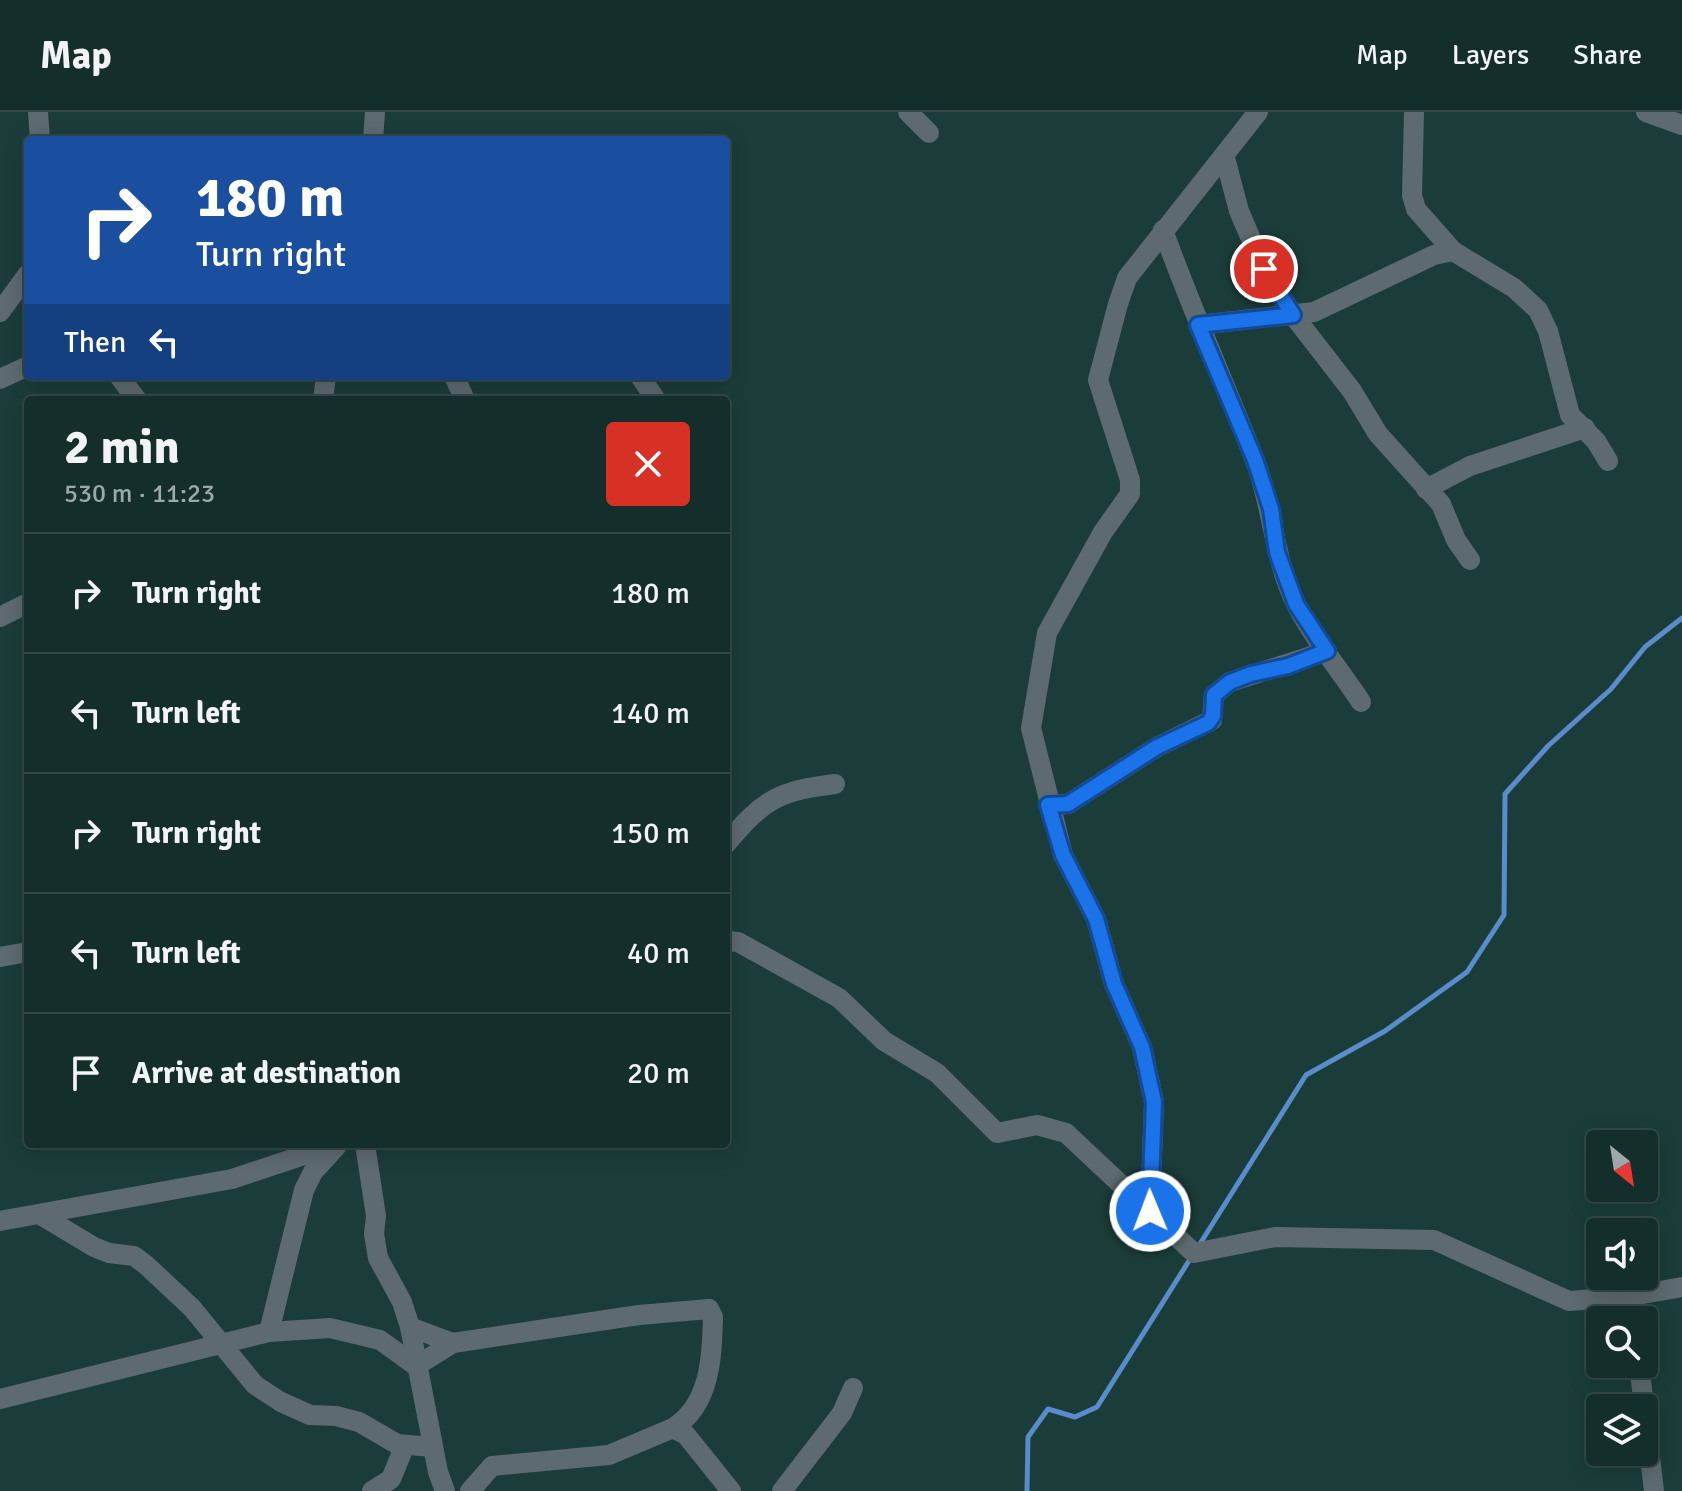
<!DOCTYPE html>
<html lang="en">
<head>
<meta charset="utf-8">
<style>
	:root { --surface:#142e2c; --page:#1d3634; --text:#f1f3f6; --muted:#9da8a9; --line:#334a48 }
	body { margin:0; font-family:Signika,sans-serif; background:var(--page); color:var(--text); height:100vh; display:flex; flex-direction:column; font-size:30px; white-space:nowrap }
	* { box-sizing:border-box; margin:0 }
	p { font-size:26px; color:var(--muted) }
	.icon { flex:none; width:44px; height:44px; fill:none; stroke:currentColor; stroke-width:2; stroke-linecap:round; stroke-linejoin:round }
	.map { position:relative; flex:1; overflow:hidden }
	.side { position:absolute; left:24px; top:284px; width:706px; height:752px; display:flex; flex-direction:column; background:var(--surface); border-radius:8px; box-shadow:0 4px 20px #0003,0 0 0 2px var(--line) }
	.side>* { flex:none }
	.hud { position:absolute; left:24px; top:24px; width:706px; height:244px; border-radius:8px; box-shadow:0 4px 20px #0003,0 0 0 2px var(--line); background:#1a4fa0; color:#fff; overflow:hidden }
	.needle { width:52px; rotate:150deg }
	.buttons { position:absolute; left:1586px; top:1018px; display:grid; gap:16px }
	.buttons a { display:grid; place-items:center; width:72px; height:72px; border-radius:8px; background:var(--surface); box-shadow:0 4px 20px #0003,0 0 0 2px var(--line); font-size:40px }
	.pin { position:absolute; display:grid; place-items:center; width:68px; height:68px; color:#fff; margin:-34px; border:4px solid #fff; border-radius:50%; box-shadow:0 2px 8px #0007 }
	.me { position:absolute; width:88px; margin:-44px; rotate:359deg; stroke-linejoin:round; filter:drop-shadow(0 0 6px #0008) }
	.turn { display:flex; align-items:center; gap:28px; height:168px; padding:0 40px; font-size:36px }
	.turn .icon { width:104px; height:104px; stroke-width:2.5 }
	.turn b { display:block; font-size:56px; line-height:68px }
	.then { display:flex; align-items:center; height:76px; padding:0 40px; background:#0003; gap:16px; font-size:30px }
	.round { display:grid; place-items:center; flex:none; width:84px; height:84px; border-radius:8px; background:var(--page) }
	.summary { display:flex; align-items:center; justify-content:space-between; height:136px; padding:0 40px }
	h1 { font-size:48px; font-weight:700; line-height:60px }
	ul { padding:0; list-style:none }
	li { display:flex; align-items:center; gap:24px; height:120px; padding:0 40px; border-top:2px solid var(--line) }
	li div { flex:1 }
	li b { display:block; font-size:30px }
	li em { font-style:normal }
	header { display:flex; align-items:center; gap:48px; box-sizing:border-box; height:112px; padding:0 40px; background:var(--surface); border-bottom:2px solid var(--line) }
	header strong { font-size:38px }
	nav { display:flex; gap:44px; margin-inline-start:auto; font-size:28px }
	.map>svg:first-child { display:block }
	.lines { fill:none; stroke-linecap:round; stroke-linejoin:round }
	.stream { stroke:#588ccb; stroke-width:5 }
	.street { stroke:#5d6a6f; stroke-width:20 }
	.route-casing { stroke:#114b97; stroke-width:20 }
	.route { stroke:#1a73e8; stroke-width:14 }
</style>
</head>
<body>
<header>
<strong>Map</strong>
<nav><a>Map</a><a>Layers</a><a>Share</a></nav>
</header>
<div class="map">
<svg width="1682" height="1379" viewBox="0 0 1682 1379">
	<rect width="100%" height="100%" fill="#1b3d3a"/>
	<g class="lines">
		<g class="stream">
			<path d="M 1198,1135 L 1306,963 L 1385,919 L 1467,860 L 1504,803 L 1505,682 L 1548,634 L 1611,577 L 1645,535 L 1682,506"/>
			<path d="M 1027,1379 L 1028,1325 L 1048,1297 L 1075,1305 L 1097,1295 L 1192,1144"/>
		</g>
		<g class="street">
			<path d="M 38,0 L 40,28"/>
			<path d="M 908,0 L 929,21"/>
			<path d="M 1414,0 L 1412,83 L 1416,97 L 1453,139 L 1514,176 L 1538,198 L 1548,219 L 1570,303 L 1596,329 L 1608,349"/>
			<path d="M 1646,0 L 1682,13"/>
			<path d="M 373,28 L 375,0"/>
			<path d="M 1225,46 L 1239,99 L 1264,157 L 1293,203 L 1352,279 L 1378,322 L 1441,392 L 1456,428 L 1470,448"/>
			<path d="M 1163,118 C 1191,195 1224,270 1254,346 C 1273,393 1273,446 1296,492 C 1313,526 1340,558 1361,590"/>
			<path d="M 0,200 L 28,162"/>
			<path d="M 1198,213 L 1314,200 L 1434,143 L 1453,139"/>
			<path d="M 119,264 L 137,288"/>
			<path d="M 454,264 L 465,288"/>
			<path d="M 640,264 L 656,288"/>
			<path d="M 0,267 L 28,254"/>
			<path d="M 323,288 L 326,264"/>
			<path d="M 1426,377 L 1470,354 L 1585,316"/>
			<path d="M 0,505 L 28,491"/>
			<path d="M 1048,693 L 1068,692 L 1157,635 L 1212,608 L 1214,583 L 1230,570 L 1327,539"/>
			<path d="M 726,732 C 764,687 778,679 835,672"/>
			<path d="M 726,829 L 738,830 L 839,886 L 884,929 L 937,961 L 997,1021 L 1037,1013 L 1066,1021 L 1194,1141 L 1275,1125 L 1434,1128 L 1569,1189 L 1631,1184 L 1682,1175"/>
			<path d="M 0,845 L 28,840"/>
			<path d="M 365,1032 L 376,1104 L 374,1122 L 378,1146 L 402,1190 L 410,1215 L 438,1360 L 445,1379"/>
			<path d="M 1150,1099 L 1154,990 L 1142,935 L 1114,872 L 1096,807 L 1063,743 L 1031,616 L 1047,521 L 1103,420 L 1130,382 L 1130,368 L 1098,268 L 1118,192 L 1127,166 L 1258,0"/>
			<path d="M 39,1102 L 94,1135 L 109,1141 L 134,1144 L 146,1153 L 192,1196 L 255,1273 L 281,1290 L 310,1303 L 336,1304 L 359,1310 L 397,1332 L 433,1335"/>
			<path d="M 0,1109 L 232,1067 L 337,1032"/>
			<path d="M 1631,1184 L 1634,1208"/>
			<path d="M 410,1215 L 453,1231"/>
			<path d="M 269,1220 L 304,1078 L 313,1060 L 336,1035"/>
			<path d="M 1639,1252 L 1654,1379"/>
			<path d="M 0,1287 L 269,1220 L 330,1216 L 380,1228 L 416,1254 L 453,1231 L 639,1203 L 709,1197 L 713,1205 C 712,1243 711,1293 673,1316"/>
			<path d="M 372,1379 L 391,1367 L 405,1333"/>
			<path d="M 470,1379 L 492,1354 L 609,1343 L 673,1316 L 686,1323 L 731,1379"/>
			<path d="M 782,1379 L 842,1301 L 853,1276"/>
		</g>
	</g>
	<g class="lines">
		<defs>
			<path id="route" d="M 1150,1099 L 1154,990 L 1142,935 L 1114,872 L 1096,807 L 1063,743 L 1048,693 L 1068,692 L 1157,635 L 1208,611 L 1213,604 L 1214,583 L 1230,570 L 1251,562 L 1288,554 L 1327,539 L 1296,492 L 1277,440 L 1271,397 L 1255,348 L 1198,213 L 1293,203 L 1264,157"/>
		</defs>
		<use href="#route" class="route-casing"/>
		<use href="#route" class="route"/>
	</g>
</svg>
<div class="buttons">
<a><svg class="needle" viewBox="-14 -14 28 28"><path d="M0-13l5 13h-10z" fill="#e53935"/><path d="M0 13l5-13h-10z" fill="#9da8a9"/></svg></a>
<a><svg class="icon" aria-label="sound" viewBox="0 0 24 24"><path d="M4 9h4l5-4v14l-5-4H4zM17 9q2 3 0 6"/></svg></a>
<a><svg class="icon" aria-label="search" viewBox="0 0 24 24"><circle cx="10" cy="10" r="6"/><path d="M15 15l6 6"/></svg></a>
<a><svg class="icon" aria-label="layers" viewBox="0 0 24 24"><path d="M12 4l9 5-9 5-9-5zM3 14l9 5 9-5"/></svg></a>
</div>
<div class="pin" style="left:1264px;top:157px;background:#d93025"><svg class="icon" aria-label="arrive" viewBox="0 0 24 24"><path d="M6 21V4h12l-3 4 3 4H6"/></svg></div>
<svg class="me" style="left:1150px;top:1099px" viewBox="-20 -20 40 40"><circle r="17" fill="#1a73e8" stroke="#fff" stroke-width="3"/><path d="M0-11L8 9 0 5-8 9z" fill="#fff"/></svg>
<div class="hud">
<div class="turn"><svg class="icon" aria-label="right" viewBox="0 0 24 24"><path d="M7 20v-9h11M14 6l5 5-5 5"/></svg><div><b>180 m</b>Turn right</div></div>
<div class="then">Then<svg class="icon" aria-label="left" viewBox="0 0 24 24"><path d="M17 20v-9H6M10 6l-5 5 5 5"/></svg></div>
</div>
<section class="side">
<div class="summary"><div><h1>2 min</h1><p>530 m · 11:23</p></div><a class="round" style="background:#d93025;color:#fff"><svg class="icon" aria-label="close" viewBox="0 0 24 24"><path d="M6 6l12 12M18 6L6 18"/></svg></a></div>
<ul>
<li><svg class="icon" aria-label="right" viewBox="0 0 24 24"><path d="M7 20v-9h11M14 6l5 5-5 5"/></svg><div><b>Turn right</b></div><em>180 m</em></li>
<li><svg class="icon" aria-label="left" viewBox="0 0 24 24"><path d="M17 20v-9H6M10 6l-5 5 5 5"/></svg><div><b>Turn left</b></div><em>140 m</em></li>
<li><svg class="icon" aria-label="right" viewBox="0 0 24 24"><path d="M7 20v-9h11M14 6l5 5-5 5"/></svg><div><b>Turn right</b></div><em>150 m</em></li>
<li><svg class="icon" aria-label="left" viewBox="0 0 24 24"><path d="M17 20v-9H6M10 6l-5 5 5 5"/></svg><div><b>Turn left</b></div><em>40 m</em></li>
<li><svg class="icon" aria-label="arrive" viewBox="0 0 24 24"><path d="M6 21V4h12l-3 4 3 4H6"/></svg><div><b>Arrive at destination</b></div><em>20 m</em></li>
</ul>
</section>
</div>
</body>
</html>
